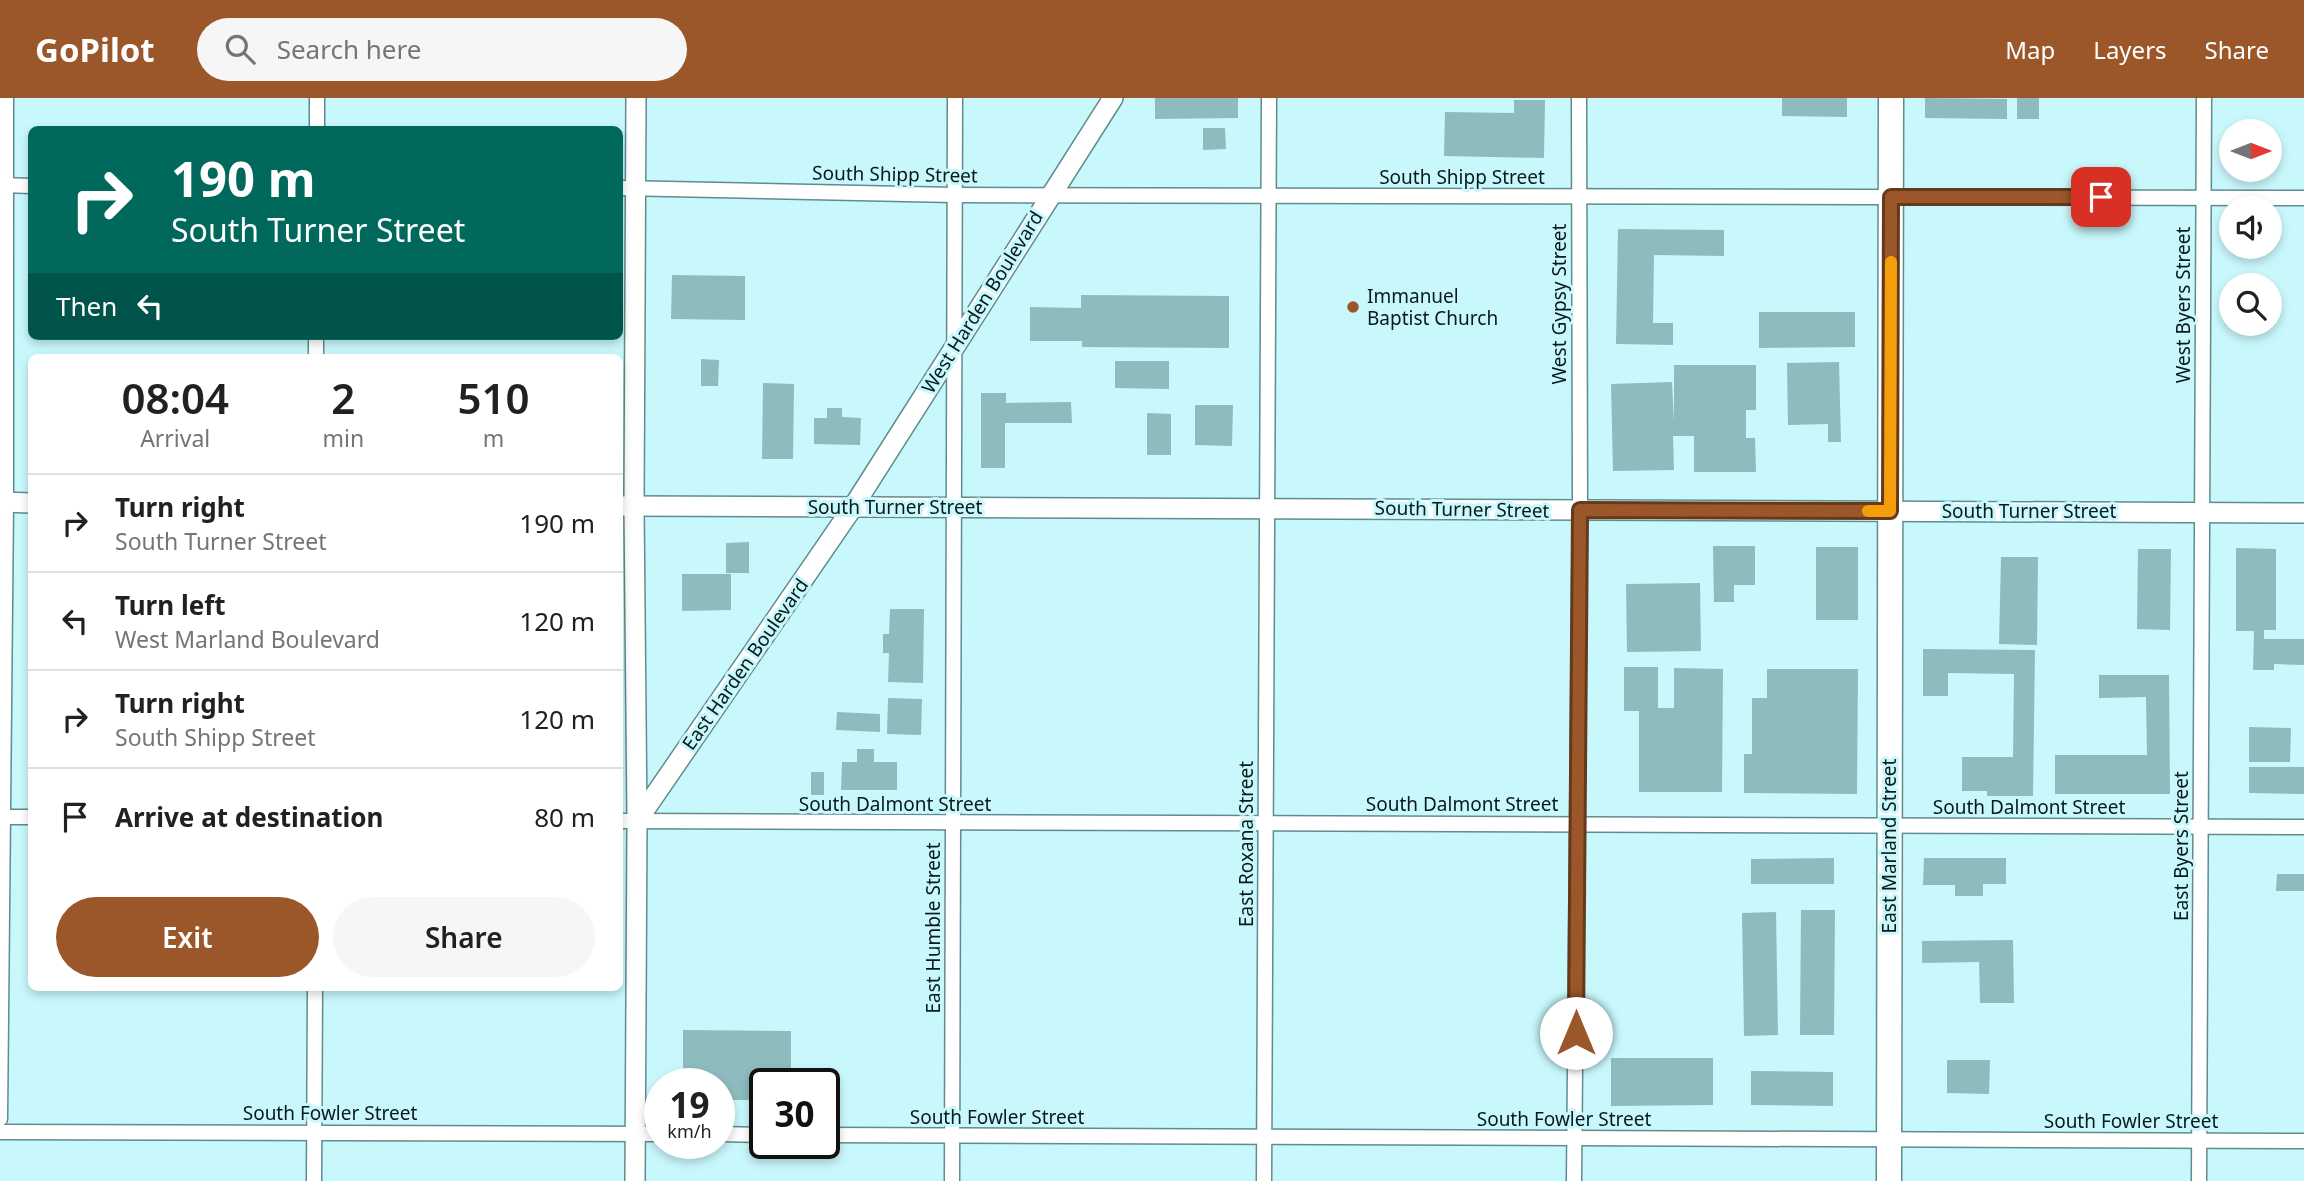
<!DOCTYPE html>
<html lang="en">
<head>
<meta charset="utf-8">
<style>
	:root { --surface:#fff; --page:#f6f6f6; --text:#202124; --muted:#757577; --line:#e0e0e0; --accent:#9b5729 }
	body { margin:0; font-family:"Noto Sans",sans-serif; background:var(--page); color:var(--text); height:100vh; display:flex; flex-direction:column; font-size:26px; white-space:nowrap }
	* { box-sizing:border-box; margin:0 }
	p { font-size:23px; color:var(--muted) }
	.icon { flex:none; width:38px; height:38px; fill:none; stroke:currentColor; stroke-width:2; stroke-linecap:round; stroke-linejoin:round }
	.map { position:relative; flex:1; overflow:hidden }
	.side { position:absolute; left:28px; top:256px; width:595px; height:637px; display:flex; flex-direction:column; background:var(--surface); border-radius:10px; box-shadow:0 4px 10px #0003 }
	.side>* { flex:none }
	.guide { position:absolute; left:28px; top:28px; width:595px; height:214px; border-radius:10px; box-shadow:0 4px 10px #0003; background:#00695c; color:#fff; overflow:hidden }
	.needle { width:46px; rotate:90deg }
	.controls { position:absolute; left:2219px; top:21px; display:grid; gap:14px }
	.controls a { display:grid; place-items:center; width:63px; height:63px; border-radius:50%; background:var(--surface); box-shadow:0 4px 10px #0003; font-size:35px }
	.speed { position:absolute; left:644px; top:970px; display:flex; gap:14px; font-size:35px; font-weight:700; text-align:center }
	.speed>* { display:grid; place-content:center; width:91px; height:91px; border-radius:50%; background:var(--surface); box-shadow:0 4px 10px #0003; line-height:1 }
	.speed small { font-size:18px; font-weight:400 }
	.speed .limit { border:4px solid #111; border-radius:10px; background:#fff; color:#111 }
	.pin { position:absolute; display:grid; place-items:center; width:60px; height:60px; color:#fff; margin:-30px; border-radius:14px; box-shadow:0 4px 10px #0006 }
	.me { position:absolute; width:77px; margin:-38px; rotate:0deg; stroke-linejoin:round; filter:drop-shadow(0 0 5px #0008) }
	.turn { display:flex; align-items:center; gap:24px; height:147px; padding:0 28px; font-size:32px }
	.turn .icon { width:91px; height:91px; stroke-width:2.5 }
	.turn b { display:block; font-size:49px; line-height:60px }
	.then { display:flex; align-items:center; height:66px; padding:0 28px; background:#0003; gap:14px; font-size:26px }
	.eta { display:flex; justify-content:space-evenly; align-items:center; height:119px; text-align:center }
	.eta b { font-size:42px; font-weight:600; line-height:49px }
	.action { display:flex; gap:14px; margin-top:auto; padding:14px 28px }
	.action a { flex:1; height:80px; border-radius:42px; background:var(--accent); color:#fff; font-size:28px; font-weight:600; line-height:80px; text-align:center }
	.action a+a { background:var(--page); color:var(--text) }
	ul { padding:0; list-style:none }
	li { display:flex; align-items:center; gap:21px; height:98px; padding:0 28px; border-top:2px solid var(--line) }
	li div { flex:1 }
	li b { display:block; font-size:26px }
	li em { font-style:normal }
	header { display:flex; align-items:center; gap:42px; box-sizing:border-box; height:98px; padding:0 35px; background:var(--accent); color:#fff }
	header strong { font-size:33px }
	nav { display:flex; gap:38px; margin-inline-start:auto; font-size:24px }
	.search { width:490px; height:63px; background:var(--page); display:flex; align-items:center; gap:18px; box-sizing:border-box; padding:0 24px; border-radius:38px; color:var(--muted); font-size:26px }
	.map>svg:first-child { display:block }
	.building { fill:#8dbbbe }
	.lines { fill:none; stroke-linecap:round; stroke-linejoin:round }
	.street-casing { stroke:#5f8c8f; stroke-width:17 }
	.secondary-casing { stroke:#5f8c8f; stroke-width:22 }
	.highway-casing { stroke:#5f8c8f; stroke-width:27 }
	.street { stroke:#fff; stroke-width:14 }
	.secondary { stroke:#fff; stroke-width:19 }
	.highway { stroke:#fff; stroke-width:24 }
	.route-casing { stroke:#65391b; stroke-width:18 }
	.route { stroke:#9b5729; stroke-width:12 }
	.slow { stroke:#f59e0b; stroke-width:12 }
	.poi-dot { fill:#9b5729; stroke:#c9f8fc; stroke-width:2.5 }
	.labels { text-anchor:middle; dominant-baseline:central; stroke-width:6; stroke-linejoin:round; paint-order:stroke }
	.street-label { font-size:19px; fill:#081a1b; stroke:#c9f8fc }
	.poi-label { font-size:19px; fill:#081a1b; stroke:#c9f8fc; text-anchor:start }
</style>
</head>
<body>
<header>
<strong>GoPilot</strong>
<div class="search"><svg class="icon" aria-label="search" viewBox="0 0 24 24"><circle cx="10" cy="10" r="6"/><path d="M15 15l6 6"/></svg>Search here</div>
<nav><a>Map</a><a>Layers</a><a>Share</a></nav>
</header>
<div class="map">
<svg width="2304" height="1083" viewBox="0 0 2304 1083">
	<rect width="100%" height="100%" fill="#c9f8fc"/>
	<g class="building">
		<path d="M 1155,0 L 1238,0 L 1238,20 L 1155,21 Z"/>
		<path d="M 1782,0 L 1847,0 L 1847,19 L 1782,18 Z"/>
		<path d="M 1925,0 L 2007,1 L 2007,21 L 1925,20 Z"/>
		<rect x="2017" y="0" width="22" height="21"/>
		<path d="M 1514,2 L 1545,2 L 1544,60 L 1444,58 L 1445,14 L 1514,15 Z"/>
		<path d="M 1203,30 L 1225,30 L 1226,51 L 1203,52 Z"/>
		<path d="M 1618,131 L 1724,132 L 1724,158 L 1654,157 L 1653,225 L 1673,225 L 1673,247 L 1616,246 Z"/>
		<path d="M 672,177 L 745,178 L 745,222 L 671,221 Z"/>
		<path d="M 1081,197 L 1229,198 L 1229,250 L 1082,249 L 1082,243 L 1030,243 L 1030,209 L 1081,210 Z"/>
		<path d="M 1759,214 L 1855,214 L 1855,249 L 1759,250 Z"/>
		<path d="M 701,261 L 719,262 L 718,288 L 701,288 Z"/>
		<path d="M 1115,263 L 1169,263 L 1169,291 L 1115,290 Z"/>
		<path d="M 1839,264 L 1841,344 L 1828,344 L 1828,326 L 1788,327 L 1787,265 Z"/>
		<path d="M 1674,267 L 1756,267 L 1756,312 L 1746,312 L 1746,340 L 1755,340 L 1756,374 L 1694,374 L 1694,338 L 1673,338 L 1674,372 L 1613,373 L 1611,286 L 1672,284 L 1674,324 Z"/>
		<path d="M 763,285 L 794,286 L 793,361 L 762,361 Z"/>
		<path d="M 981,295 L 1006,295 L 1006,305 L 1071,304 L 1072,325 L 1005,325 L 1005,370 L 981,370 Z"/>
		<path d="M 1195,307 L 1233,307 L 1232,348 L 1195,347 Z"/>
		<path d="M 827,310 L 842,310 L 842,319 L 861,320 L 860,347 L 814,346 L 814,320 L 827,320 Z"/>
		<path d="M 1147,315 L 1171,316 L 1171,357 L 1147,357 Z"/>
		<path d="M 749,444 L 749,475 L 726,475 L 726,445 Z"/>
		<path d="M 1713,448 L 1755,448 L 1755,487 L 1734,487 L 1734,504 L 1714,504 Z"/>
		<rect x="1816" y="449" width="42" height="73"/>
		<path d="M 2236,450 L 2276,451 L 2276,532 L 2264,532 L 2264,541 L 2304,541 L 2304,567 L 2274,566 L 2274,572 L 2253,572 L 2254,533 L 2236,533 Z"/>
		<path d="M 2138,451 L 2171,451 L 2170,532 L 2137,531 Z"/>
		<path d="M 2001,459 L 2038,459 L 2037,547 L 1999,546 Z"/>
		<path d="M 682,476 L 731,476 L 731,512 L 682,513 Z"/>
		<path d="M 1700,485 L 1701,553 L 1627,554 L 1626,486 Z"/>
		<path d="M 890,511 L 924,511 L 923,585 L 888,584 L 889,555 L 883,555 L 883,536 L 889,536 Z"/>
		<path d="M 1923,551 L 2035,552 L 2033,698 L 1987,698 L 1987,693 L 1962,693 L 1962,659 L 2013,659 L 2014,576 L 1948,575 L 1948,598 L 1923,598 Z"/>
		<path d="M 1624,569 L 1658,569 L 1658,610 L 1674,610 L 1674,570 L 1723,571 L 1722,694 L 1639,694 L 1639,613 L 1624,613 Z"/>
		<path d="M 1767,571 L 1858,571 L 1857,696 L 1744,695 L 1744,656 L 1752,656 L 1752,600 L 1767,600 Z"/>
		<path d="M 2099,577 L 2169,577 L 2170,696 L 2055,696 L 2055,657 L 2147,657 L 2146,599 L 2099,600 Z"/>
		<path d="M 888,600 L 922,601 L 921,637 L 887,636 Z"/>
		<path d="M 837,614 L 880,616 L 880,634 L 836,632 Z"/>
		<path d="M 2249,629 L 2291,630 L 2290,664 L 2249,664 Z"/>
		<path d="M 857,651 L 874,651 L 874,664 L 897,664 L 897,692 L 841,692 L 842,664 L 857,664 Z"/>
		<path d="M 2249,669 L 2304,669 L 2304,696 L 2249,695 Z"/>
		<rect x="811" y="674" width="13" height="23"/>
		<path d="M 1834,760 L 1834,786 L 1751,786 L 1751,761 Z"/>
		<path d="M 1924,760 L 2006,760 L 2006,786 L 1983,786 L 1983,798 L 1955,798 L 1955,787 L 1923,787 Z"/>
		<path d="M 2277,776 L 2304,776 L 2304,793 L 2276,793 Z"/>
		<path d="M 1801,812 L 1835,812 L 1834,937 L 1800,937 Z"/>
		<path d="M 1776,814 L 1778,937 L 1744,938 L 1742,815 Z"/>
		<path d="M 2013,842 L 2014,905 L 1980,905 L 1979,864 L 1922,865 L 1922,843 Z"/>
		<path d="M 683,932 L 791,933 L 791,985 L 765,985 L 765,1002 L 719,1002 L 719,985 L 683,985 Z"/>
		<path d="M 1611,960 L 1713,960 L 1713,1007 L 1611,1008 Z"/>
		<path d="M 1947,962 L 1990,962 L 1989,996 L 1947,995 Z"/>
		<path d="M 1751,973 L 1833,974 L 1833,1008 L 1751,1007 Z"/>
	</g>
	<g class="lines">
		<defs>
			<g id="street">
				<path d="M 317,32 L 317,0"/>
				<path d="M 0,87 L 32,88"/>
				<path d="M 620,90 L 954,97 L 2304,100"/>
				<path d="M 316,259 L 316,238"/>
				<path d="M 0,719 L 32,719"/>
				<path d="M 620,723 L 2304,729"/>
				<path d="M 0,1021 L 6,404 L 6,0"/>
				<path d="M 0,1034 L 660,1036"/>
				<path d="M 719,1036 L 765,1037"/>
				<path d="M 824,1037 L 2304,1043"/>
				<path d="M 314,1083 L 315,889"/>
				<path d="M 952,1083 L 955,0"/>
				<path d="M 1264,1083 L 1269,0"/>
				<path d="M 1574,1083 L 1580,412 L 1579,0"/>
				<path d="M 2199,1083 L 2204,0"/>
			</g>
			<g id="secondary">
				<path d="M 0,404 L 32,405"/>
				<path d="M 620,408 L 2304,415"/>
				<path d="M 637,723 L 853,409 L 1113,0"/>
				<path d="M 635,1083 L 637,723 L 634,408 L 636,0"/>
			</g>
			<path id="highway" d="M 1889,1083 L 1891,0"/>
		</defs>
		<use href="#street" class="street-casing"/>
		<use href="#secondary" class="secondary-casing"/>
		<use href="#highway" class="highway-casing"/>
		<use href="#street" class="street"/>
		<use href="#secondary" class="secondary"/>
		<use href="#highway" class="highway"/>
	</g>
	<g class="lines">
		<defs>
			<path id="route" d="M 1576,935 L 1580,412 L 1890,413 L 1891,99 L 2101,99"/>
		</defs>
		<use href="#route" class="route-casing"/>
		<use href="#route" class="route"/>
		<path class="slow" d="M 1868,413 L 1890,413 L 1891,164"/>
	</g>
	<circle class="poi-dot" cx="1353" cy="209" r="7"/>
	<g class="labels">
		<g class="street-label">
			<text transform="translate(895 76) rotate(1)">South Shipp Street</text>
			<text x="1462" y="79">South Shipp Street</text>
			<text transform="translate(982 204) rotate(-58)">West Harden Boulevard</text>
			<text transform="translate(1559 206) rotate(-90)">West Gypsy Street</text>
			<text transform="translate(2183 207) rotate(-90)">West Byers Street</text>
			<text x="895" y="409">South Turner Street</text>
			<text transform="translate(1462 411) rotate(1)">South Turner Street</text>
			<text x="2029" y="413">South Turner Street</text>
			<text transform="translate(745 566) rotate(-55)">East Harden Boulevard</text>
			<text x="895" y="706">South Dalmont Street</text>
			<text x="1462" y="706">South Dalmont Street</text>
			<text x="2029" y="709">South Dalmont Street</text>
			<text transform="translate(1246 746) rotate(-90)">East Roxana Street</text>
			<text transform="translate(1889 748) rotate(-90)">East Marland Street</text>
			<text transform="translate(2181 748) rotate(-90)">East Byers Street</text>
			<text transform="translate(933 830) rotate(-90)">East Humble Street</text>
			<text x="330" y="1015">South Fowler Street</text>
			<text x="997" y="1019">South Fowler Street</text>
			<text x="1564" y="1021">South Fowler Street</text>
			<text x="2131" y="1023">South Fowler Street</text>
		</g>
		<g class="poi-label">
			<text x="1367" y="198">Immanuel<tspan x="1367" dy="22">Baptist Church</tspan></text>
		</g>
	</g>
</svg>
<div class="controls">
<a><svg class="needle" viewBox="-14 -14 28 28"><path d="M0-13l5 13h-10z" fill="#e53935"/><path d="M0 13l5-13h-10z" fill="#757577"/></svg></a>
<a><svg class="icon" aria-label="sound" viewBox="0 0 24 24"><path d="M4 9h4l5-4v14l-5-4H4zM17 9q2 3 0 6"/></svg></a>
<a><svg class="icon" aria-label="search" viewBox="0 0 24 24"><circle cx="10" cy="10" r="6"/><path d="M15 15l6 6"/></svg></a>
</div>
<div class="speed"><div>19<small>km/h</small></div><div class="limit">30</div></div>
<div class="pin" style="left:2101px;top:99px;background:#d93025"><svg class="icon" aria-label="arrive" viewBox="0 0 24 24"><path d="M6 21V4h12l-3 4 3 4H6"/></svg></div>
<svg class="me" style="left:1576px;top:935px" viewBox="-20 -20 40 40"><circle r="19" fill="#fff"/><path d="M0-13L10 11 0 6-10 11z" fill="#9b5729"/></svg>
<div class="guide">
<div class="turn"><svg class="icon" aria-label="right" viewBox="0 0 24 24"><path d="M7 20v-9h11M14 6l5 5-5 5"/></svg><div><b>190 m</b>South Turner Street</div></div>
<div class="then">Then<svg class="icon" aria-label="left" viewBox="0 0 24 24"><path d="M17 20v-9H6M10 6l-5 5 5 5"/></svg></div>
</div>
<section class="side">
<div class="eta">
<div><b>08:04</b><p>Arrival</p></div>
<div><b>2</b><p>min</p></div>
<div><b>510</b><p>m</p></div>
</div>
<ul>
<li><svg class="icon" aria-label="right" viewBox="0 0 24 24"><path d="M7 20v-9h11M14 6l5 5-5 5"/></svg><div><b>Turn right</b><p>South Turner Street</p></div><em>190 m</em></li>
<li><svg class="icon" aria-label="left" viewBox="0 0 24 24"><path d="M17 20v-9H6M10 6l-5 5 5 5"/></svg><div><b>Turn left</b><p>West Marland Boulevard</p></div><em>120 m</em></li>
<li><svg class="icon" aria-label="right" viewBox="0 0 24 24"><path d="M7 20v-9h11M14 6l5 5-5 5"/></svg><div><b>Turn right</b><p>South Shipp Street</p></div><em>120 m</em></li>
<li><svg class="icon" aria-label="arrive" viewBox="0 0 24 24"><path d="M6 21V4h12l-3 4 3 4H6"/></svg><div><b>Arrive at destination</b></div><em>80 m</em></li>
</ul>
<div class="action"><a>Exit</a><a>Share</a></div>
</section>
</div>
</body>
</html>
